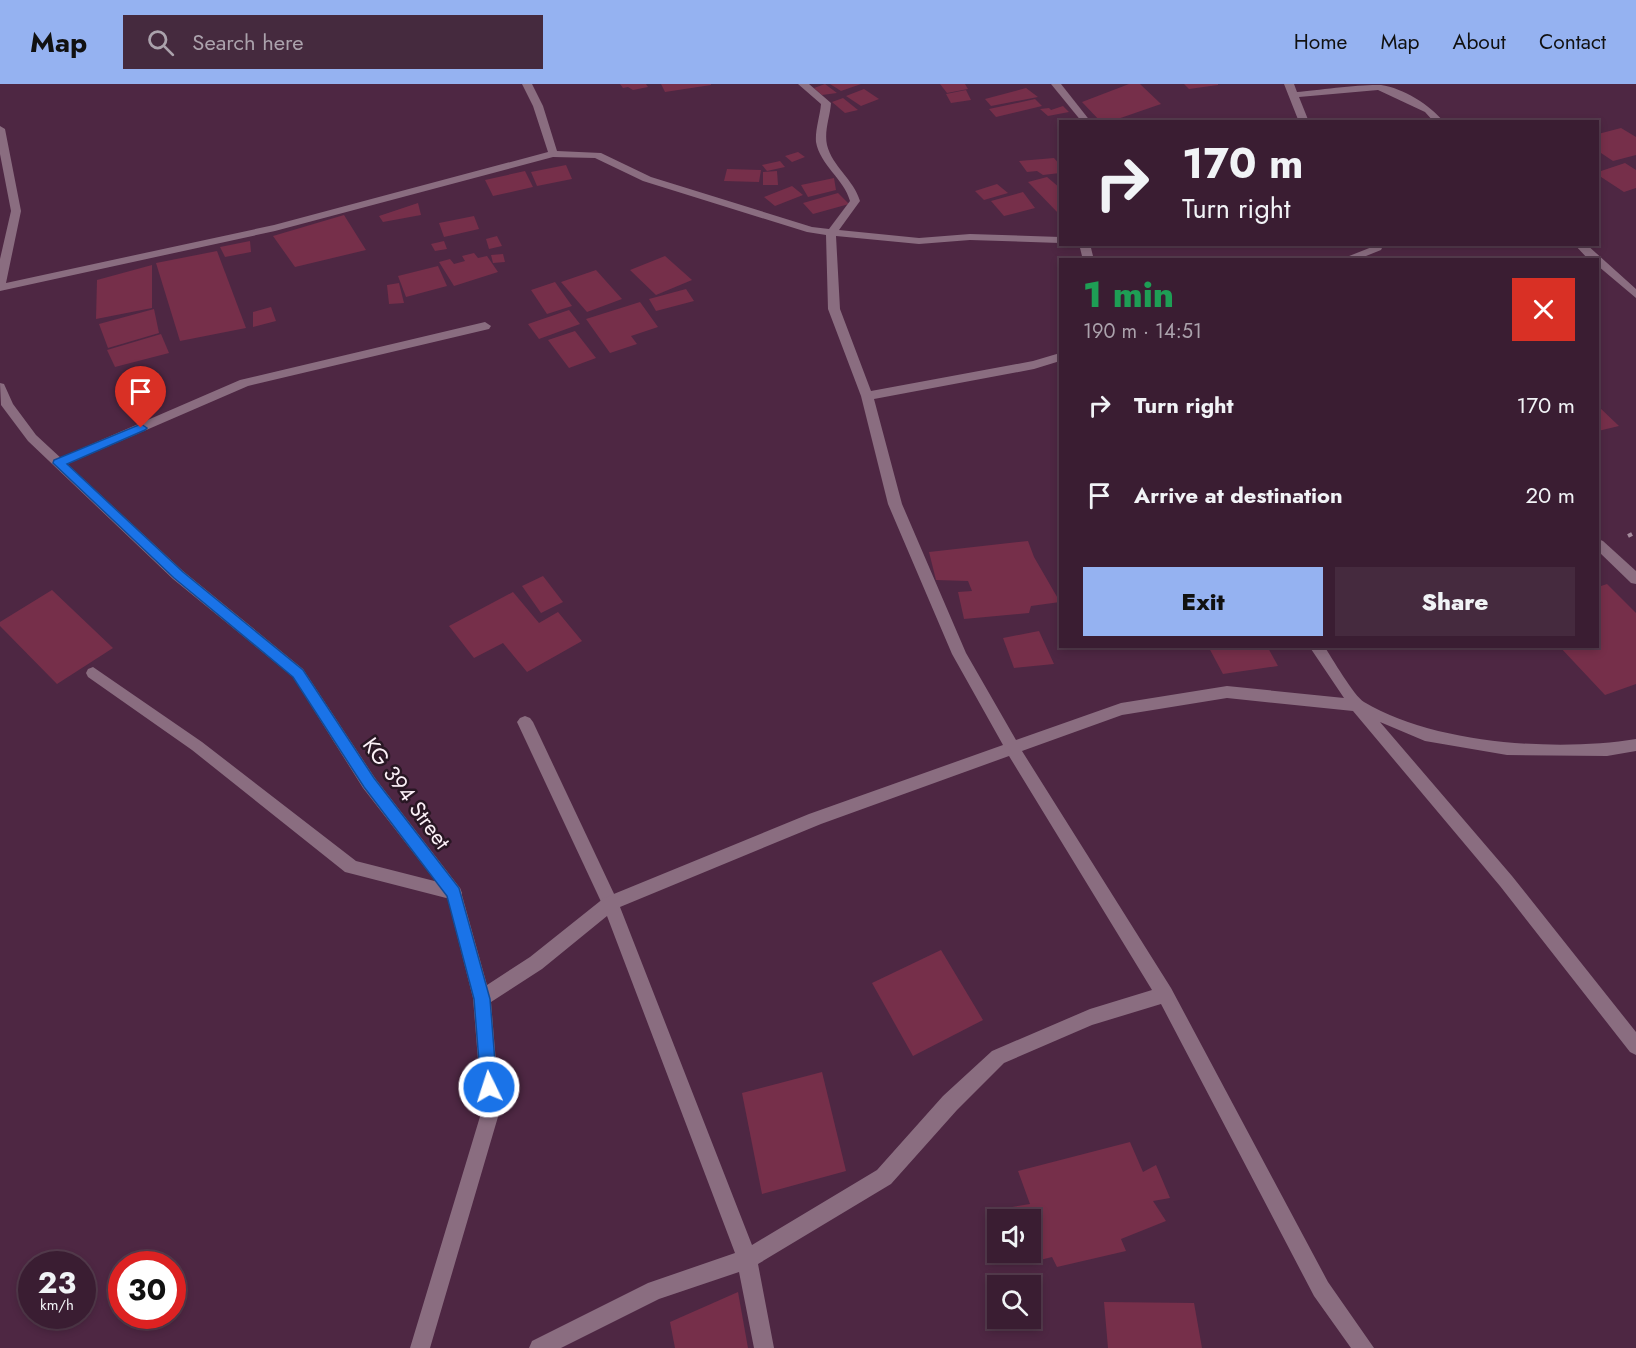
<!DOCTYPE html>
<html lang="en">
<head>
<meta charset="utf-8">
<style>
	:root { --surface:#3a1d32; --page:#452a3e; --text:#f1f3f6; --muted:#aba2ac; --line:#543b4d; --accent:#95b2f1 }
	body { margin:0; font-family:Jost,sans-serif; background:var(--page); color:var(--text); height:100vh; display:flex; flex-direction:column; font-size:22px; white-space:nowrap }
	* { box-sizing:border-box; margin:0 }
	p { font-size:20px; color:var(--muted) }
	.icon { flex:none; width:33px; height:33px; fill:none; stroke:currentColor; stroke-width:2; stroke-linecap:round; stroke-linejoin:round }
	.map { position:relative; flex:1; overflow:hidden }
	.sheet { position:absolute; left:1059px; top:174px; width:540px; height:390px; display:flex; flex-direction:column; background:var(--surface); border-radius:0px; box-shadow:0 3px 9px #0003,0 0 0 2px var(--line) }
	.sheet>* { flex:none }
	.banner { position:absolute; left:1059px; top:36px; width:540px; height:126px; border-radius:0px; box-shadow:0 3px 9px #0003,0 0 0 2px var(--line); background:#3a1d32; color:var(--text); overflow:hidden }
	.controls { position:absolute; left:987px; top:1125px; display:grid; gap:12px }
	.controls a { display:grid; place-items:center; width:54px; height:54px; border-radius:0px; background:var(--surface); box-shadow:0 3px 9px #0003,0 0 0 2px var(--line); font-size:30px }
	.speed { position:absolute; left:18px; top:1167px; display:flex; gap:12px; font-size:30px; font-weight:700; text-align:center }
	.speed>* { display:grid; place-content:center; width:78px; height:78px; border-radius:50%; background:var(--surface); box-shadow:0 3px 9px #0003,0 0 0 2px var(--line); line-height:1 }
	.speed small { font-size:15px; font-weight:400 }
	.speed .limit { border:9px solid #d22; background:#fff; color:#111 }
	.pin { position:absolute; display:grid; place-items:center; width:51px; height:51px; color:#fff; margin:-62px -26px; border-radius:50% 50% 50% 0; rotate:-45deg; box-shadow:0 0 6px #0007 }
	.pin .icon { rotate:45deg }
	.me { position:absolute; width:66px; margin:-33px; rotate:356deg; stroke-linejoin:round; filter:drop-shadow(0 0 4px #0008) }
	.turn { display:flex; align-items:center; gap:21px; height:126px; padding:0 24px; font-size:27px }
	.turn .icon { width:78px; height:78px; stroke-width:2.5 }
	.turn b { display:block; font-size:42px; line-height:51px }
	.round { display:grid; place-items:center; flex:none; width:63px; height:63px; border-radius:0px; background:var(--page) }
	.overview { display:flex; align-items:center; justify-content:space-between; height:102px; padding:0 24px }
	h1 { font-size:36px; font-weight:800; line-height:45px; color:#1e9e55 }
	.action { display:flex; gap:12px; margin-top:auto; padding:12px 24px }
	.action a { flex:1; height:69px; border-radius:0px; background:var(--accent); color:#111; font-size:24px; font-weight:800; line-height:69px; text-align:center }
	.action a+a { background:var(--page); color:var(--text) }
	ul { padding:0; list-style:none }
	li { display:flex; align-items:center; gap:18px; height:90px; padding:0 24px }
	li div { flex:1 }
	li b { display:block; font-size:22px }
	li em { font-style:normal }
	header { display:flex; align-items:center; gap:36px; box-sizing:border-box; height:84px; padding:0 30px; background:var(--accent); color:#111 }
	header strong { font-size:28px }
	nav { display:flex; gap:33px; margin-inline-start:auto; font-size:21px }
	.search { width:420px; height:54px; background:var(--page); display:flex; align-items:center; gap:15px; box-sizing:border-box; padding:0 21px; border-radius:0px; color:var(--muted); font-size:22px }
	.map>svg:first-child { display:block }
	.building { fill:#762f4a }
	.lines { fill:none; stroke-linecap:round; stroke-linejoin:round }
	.path { stroke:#a58c9d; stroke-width:4; stroke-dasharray:4.5 4.5; stroke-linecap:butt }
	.service { fill:#8a6d80; fill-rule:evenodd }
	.minor { fill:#8a6d80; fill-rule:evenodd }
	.route { fill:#1a73e8; stroke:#114b97; stroke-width:1.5 }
	.labels { text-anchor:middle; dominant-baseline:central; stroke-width:5; stroke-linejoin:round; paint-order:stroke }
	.street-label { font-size:22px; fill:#fcf1f8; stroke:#291724 }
</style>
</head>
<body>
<header>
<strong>Map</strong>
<div class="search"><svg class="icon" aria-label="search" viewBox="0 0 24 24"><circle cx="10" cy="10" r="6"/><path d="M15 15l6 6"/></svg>Search here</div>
<nav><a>Home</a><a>Map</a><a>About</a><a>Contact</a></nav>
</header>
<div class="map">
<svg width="1636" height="1264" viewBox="0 0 1636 1264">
	<rect width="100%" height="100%" fill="#4e2743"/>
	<g class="building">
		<path d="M 620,0 L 646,0 L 648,3 L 633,6 L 628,3 L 623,4 Z"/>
		<path d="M 661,0 L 711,0 L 711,1 L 665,8 Z"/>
		<path d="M 825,0 L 837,9 L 822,11 L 814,4 Z"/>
		<path d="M 830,0 L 861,0 L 841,7 Z"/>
		<path d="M 940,0 L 965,0 L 968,5 L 947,9 Z"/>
		<path d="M 1129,0 L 1140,0 L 1161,20 L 1109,38 L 1101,38 L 1082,18 Z"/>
		<path d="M 1184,0 L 1218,0 L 1218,1 L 1189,5 Z"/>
		<path d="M 1026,4 L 1038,13 L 991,22 L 985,15 Z"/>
		<path d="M 864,5 L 879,15 L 861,22 L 846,12 Z"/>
		<path d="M 966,6 L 971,16 L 951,19 L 946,10 Z"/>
		<path d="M 843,14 L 858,26 L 845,29 L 832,18 Z"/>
		<path d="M 1035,15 L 1042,22 L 996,33 L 989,25 Z"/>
		<path d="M 1063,22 L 1069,28 L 1048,32 L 1040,25 L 1049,24 L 1051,26 Z"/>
		<path d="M 1621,44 L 1636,53 L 1636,71 L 1613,77 L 1598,67 L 1598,50 Z"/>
		<path d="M 798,68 L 805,73 L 792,78 L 785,72 Z"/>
		<path d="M 1054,74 L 1060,81 L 1060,89 L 1043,91 L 1037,87 L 1027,88 L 1019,77 Z"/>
		<path d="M 780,77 L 785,83 L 767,87 L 762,81 Z"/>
		<path d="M 1625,79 L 1636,86 L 1636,104 L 1624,108 L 1598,91 L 1598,88 Z"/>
		<path d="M 566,81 L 572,95 L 537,102 L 531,88 Z"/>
		<path d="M 727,85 L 761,86 L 759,98 L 724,97 Z"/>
		<path d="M 525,87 L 533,103 L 493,112 L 485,96 Z"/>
		<path d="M 777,87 L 778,101 L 763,101 L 763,88 Z"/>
		<path d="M 1047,93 L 1060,104 L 1060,131 L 1028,98 Z"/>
		<path d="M 834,94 L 836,106 L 808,113 L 801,101 Z"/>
		<path d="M 997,100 L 1008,109 L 984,116 L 975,107 Z"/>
		<path d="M 792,102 L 803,111 L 775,122 L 764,113 Z"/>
		<path d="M 1023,108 L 1035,124 L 1004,132 L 991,117 Z"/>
		<path d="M 838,109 L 849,120 L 813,130 L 803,119 Z"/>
		<path d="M 418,119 L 421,131 L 383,138 L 379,132 Z"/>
		<path d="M 344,131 L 366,166 L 295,183 L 273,152 Z"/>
		<path d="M 474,132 L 479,145 L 444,153 L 439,139 Z"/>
		<path d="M 497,152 L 502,162 L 489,165 L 486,155 Z"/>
		<path d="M 250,157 L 251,168 L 225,173 L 220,163 Z"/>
		<path d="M 444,157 L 447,165 L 435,167 L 431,160 Z"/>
		<path d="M 217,167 L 246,244 L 180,257 L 156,179 Z"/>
		<path d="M 474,169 L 478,174 L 487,172 L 498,188 L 454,202 L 439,178 L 450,175 L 454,180 L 465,177 L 462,172 Z"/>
		<path d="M 503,170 L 505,178 L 493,179 L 491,171 Z"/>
		<path d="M 665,172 L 692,196 L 656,211 L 630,186 Z"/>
		<path d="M 152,181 L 152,224 L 96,235 L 97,196 Z"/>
		<path d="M 438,182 L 447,202 L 406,213 L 398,192 Z"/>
		<path d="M 596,186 L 622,215 L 587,228 L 561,198 Z"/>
		<path d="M 555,198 L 572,222 L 547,230 L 531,206 Z"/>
		<path d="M 399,199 L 404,219 L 389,220 L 387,201 Z"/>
		<path d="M 686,205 L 694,217 L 656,227 L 649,215 Z"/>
		<path d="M 640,218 L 658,243 L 631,252 L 637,260 L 610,269 L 586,235 Z"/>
		<path d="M 271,223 L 276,237 L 253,243 L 253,228 Z"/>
		<path d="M 154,225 L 159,249 L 108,264 L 99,240 Z"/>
		<path d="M 569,226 L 580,240 L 539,255 L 528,240 Z"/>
		<path d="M 575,247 L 596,274 L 569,284 L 548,256 Z"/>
		<path d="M 161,250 L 169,269 L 115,283 L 107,266 Z"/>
		<path d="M 1598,322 L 1619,342 L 1598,347 Z"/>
		<path d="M 1028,457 L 1034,473 L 1060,518 L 1031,522 L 1029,529 L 964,535 L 958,508 L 972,507 L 968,497 L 936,496 L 929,468 Z"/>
		<path d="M 543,492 L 563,518 L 541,529 L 522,502 Z"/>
		<path d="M 1607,500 L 1636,529 L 1636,600 L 1605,611 L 1559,562 L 1598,562 L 1598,503 Z"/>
		<path d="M 52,506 L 113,564 L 57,600 L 0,542 L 0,538 Z"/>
		<path d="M 513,508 L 539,539 L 558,528 L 582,557 L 527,588 L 503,559 L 474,574 L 449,542 Z"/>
		<path d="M 1039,547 L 1054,580 L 1014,584 L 1003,554 Z"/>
		<path d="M 1208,562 L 1267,562 L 1278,582 L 1223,590 Z"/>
		<path d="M 941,866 L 983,936 L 913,972 L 872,899 Z"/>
		<path d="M 822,988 L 846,1087 L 762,1110 L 742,1009 Z"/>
		<path d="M 1130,1058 L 1143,1088 L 1156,1081 L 1170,1114 L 1153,1117 L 1166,1137 L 1121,1155 L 1126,1167 L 1057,1183 L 1052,1173 L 1032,1178 L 1028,1168 L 1030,1168 L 1030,1136 L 1016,1136 L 1012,1123 L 1030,1120 L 1018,1087 Z"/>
		<path d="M 738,1208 L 748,1264 L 675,1264 L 670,1238 Z"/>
		<path d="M 1104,1218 L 1194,1219 L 1202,1264 L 1108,1264 Z"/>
	</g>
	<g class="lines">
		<path class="path" d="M 1628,452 L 1636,448"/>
		<g class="service">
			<path d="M 1051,0 L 1061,0 L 1091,38 L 1082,38 Z"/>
			<path d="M 485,238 L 491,242 L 489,245 L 248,302 L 63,382 L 55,382 L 53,379 L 55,376 L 240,296 Z"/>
			<path d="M 93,583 L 202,658 L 356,777 L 454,802 L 460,804 L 462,809 L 460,814 L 454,816 L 345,788 L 192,666 L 88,593 L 86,589 L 88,585 Z"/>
			<path d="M 525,632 L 530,634 L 533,638 L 616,814 L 618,819 L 616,824 L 610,827 L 604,824 L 517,638 L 520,634 Z"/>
		</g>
		<g class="minor">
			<path d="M 522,0 L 532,0 L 543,22 L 557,67 L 601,69 L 651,93 L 812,143 L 829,145 L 850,117 C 844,95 820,81 816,58 C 815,46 820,32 821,20 L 798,0 L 809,0 L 831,19 C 830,33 824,47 827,61 C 832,82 854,96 860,117 L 839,146 L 919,154 L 970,150 L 1060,153 L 1060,159 L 970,156 L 919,160 L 836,152 L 840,225 L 871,307 L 1033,277 L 1060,269 L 1060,277 L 1034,285 L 874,315 L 902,420 L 966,569 L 1016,656 L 1121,619 L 1227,602 L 1344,614 L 1309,562 L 1324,562 C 1332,574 1354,612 1364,618 C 1433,660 1558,668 1636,655 L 1636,667 L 1607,672 L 1507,671 L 1425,657 L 1380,638 L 1512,792 L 1636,948 L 1636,971 L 1630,968 L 1500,802 L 1353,627 L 1227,614 L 1122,631 L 1022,667 L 1171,904 L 1328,1198 L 1374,1264 L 1351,1264 L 1314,1212 L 1161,920 L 1092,941 L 1004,979 L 957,1026 L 891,1100 L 758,1180 L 774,1264 L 754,1264 L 739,1188 L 659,1215 L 561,1264 L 529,1264 L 532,1257 L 648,1199 L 735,1169 L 607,832 L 542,885 L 491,918 L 500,1026 L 430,1264 L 410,1264 L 482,1026 L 473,914 L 447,812 L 363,704 L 293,593 L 173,495 L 28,357 L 1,321 L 0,299 L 4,300 L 13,320 L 36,351 L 183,487 L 303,585 L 375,694 L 460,804 L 487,901 L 530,873 L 604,814 L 809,730 L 1003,661 L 952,570 L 888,420 L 861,312 L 828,225 L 826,151 L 807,148 L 643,97 L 595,74 L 553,73 L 275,147 L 0,207 L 0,175 L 11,127 L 0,70 L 0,42 L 5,45 L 21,127 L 6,199 L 274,141 L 548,68 L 533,22 ZM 1009,672 L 1152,906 L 1090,925 L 992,967 L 943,1012 L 877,1086 L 752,1161 L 620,823 L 821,740 Z"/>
			<path d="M 1284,0 L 1294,0 L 1297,8 C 1317,6 1363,0 1381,1 C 1403,4 1430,21 1444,38 L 1434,38 L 1425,28 L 1378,6 L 1299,13 L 1309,38 L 1299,38 Z"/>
			<path d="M 1079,160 L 1090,160 L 1094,176 L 1083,176 Z"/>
			<path d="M 1574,160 L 1586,160 L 1636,205 L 1636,214 L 1598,182 L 1598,176 L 1589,176 Z"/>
			<path d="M 1377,161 L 1382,164 L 1381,166 L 1356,176 L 1339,176 Z"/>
			<path d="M 1598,455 L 1603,457 L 1636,487 L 1636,500 L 1631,499 L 1598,467 Z"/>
		</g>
	</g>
	<path class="route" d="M 141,340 L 147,344 L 145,346 L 67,380 L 183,488 L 303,586 L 374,694 L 459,804 L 490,915 L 497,1003 L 495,1009 L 489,1012 L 483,1009 L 481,1003 L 474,915 L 447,812 L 364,703 L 293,593 L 174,494 L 53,379 L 54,376 Z"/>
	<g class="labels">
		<g class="street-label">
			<text transform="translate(407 709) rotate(54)">KG 394 Street</text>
		</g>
	</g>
</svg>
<div class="controls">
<a><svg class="icon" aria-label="sound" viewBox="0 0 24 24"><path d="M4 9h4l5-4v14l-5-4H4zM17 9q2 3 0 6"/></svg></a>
<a><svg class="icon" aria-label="search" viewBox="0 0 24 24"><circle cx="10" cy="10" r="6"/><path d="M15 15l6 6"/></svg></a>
</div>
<div class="speed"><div>23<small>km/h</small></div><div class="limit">30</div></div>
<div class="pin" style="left:141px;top:344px;background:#d93025"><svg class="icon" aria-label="arrive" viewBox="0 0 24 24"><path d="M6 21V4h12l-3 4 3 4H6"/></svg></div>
<svg class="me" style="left:489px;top:1003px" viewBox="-20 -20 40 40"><circle r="17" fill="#1a73e8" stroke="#fff" stroke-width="3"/><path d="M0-11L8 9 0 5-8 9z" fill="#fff"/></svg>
<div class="banner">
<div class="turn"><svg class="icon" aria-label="right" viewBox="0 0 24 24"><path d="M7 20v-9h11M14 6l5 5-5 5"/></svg><div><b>170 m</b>Turn right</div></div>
</div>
<section class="sheet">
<div class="overview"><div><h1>1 min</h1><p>190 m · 14:51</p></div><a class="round" style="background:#d93025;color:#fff"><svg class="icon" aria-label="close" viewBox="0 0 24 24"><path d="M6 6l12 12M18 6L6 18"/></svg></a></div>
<ul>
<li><svg class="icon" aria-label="right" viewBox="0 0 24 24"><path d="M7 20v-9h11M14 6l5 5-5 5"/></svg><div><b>Turn right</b></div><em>170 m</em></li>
<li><svg class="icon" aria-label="arrive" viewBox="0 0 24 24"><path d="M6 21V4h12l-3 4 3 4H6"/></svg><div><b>Arrive at destination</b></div><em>20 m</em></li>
</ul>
<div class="action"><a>Exit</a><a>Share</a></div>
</section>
</div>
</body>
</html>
